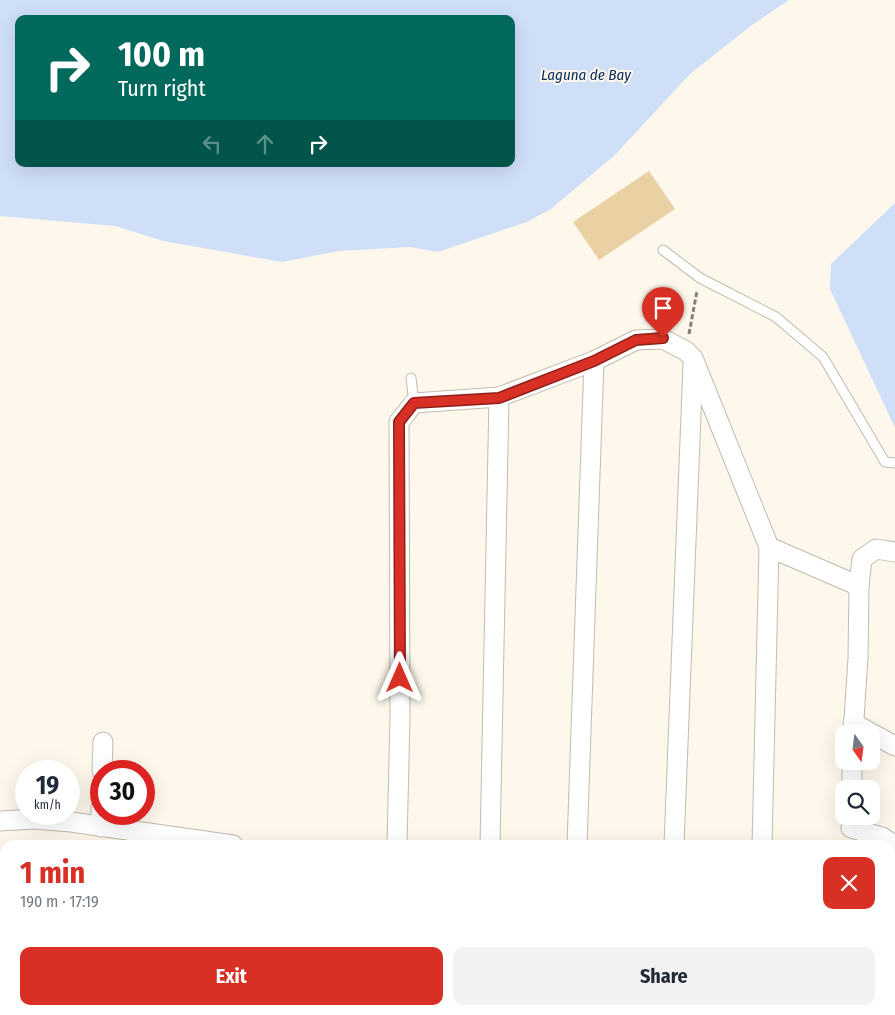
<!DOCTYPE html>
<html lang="en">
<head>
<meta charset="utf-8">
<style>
	:root { --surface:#fff; --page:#f2f2f3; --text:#1f2937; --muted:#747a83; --accent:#d93025 }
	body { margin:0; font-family:"Fira Sans Condensed",sans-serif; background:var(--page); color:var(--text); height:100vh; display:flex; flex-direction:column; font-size:19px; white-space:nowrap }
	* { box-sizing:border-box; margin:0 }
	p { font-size:16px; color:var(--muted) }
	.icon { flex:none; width:28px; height:28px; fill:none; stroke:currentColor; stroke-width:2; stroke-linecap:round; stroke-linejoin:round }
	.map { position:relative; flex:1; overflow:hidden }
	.panel { position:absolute; left:0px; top:840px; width:895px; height:175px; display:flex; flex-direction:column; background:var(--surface); border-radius:15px 15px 0 0; box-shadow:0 5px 20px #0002 }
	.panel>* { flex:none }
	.hud { position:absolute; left:15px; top:15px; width:500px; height:152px; border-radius:10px; box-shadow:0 5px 20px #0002; background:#00695c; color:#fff; overflow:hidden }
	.needle { width:32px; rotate:166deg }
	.controls { position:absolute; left:835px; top:725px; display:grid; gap:10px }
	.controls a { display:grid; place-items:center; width:45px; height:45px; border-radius:10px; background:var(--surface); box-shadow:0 5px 20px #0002; font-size:25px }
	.speed { position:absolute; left:15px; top:760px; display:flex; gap:10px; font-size:25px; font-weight:700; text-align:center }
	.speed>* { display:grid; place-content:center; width:65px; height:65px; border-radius:50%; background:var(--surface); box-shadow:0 5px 20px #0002; line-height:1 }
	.speed small { font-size:12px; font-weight:400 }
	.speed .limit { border:8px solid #d22; background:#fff; color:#111 }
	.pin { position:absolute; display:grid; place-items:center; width:42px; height:42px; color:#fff; margin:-51px -21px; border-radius:50% 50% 50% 0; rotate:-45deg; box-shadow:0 0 5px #0007 }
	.pin .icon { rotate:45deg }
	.me { position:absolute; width:55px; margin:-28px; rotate:0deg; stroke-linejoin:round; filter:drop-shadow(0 0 4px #0008) }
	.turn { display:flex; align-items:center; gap:18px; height:105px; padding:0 20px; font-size:22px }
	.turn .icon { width:65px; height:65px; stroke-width:2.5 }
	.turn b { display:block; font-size:35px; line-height:42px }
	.lanes { display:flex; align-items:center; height:48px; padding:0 20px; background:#0003; justify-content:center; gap:25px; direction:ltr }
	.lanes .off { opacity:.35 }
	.round { display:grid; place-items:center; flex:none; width:52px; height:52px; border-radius:10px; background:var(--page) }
	.summary { display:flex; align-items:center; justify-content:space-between; height:85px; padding:0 20px }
	h1 { font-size:30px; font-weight:700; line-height:38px; color:var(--accent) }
	.button { display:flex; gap:10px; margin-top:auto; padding:10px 20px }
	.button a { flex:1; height:58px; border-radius:10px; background:var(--accent); color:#fff; font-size:20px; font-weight:700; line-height:58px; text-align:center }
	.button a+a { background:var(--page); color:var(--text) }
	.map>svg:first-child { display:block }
	.green { fill:#ead1a3 }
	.water { fill:#cfdff8; fill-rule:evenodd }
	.building { fill:#cec8bd; stroke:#878177 }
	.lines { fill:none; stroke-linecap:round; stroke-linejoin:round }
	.lane-casing { stroke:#c1bbb0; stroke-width:11 }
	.street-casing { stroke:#c1bbb0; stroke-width:21 }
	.path { stroke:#838078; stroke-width:3; stroke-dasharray:5 2.5; stroke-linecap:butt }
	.lane { stroke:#fff; stroke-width:9 }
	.street { stroke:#fff; stroke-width:19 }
	.route-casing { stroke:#8d1f18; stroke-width:12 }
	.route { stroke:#d93025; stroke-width:9 }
	.labels { text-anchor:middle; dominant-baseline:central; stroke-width:4; stroke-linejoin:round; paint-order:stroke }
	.water-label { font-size:15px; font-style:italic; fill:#082c60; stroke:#fef8ec }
</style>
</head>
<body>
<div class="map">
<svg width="895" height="1015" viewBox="0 0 895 1015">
	<rect width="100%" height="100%" fill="#fef8ec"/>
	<path class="green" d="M 649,171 L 675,209 L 599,260 L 573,222 Z"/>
	<g class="water">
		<path d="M 0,0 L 789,0 L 752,25 L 690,74 L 615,155 L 551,209 L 527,222 L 438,252 L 410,247 L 339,251 L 282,262 L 163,241 L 115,226 L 0,216 ZM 19,19 L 511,19 L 511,164 L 19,164 Z"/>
		<path d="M 895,203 L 895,428 L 830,289 L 831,264 Z"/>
	</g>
	<g class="building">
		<path d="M 509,1010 L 519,1010 L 520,1015 L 511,1015 Z"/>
		<path d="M 521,1010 L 530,1010 L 532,1015 L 523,1015 Z"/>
		<path d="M 533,1010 L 542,1010 L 544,1015 L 535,1015 Z"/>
	</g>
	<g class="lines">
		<defs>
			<g id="lane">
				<path d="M 663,250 L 700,278 L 776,317 L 823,357 L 885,462 L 895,463"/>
				<path d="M 411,378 L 414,403"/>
			</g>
			<g id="street">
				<path d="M 853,723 L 895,746"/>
				<path d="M 853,734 L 858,658 L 859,586 L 862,559 L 876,549 L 895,552"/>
				<path d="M 102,771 L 103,742"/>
				<path d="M 852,789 L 852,761"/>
				<path d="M 0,821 L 34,819 L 71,822 L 233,845"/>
				<path d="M 101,827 L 101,807"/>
				<path d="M 851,828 L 882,837 L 895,846"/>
				<path d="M 397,845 L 400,717 L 399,422 L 414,403 L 499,397 L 594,361 L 636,340 L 663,339 L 686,351 L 693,358 L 769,547"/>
				<path d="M 490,845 L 499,397"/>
				<path d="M 577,845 L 594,361"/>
				<path d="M 674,845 L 693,364"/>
				<path d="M 762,845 L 769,547 L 859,586"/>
				<path d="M 890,1002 L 895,1002"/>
				<path d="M 145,1015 L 161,1010"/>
				<path d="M 238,1015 L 239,1010"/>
				<path d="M 385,1015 L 401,1010"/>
			</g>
		</defs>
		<use href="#lane" class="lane-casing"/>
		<use href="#street" class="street-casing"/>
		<path class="path" d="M 689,334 L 697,291"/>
		<use href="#lane" class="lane"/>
		<use href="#street" class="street"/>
	</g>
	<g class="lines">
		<defs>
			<path id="route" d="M 400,678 L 399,422 L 414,403 L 499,398 L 594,361 L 636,340 L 663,338"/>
		</defs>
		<use href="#route" class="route-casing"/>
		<use href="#route" class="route"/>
	</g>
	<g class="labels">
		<g class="water-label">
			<text x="586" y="75">Laguna de Bay</text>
		</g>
	</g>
</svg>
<div class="controls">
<a><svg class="needle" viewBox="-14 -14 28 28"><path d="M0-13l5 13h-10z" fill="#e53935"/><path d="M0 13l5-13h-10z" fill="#747a83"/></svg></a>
<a><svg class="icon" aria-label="search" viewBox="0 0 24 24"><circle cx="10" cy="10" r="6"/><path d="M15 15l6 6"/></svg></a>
</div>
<div class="speed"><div>19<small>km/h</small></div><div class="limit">30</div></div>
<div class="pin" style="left:663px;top:338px;background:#d93025"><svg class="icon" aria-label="arrive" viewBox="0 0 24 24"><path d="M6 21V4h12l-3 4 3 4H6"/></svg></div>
<svg class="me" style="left:400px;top:678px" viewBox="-20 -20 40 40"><path d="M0-17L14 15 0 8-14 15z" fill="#d93025" stroke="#fff" stroke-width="4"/></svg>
<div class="hud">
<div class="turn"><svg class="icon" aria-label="right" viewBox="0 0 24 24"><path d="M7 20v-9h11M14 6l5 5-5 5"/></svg><div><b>100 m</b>Turn right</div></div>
<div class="lanes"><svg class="icon off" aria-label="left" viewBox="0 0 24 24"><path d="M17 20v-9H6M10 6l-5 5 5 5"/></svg><svg class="icon off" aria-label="ahead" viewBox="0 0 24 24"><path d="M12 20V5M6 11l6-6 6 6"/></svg><svg class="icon" aria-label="right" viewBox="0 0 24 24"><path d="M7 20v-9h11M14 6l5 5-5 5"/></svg></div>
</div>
<section class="panel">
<div class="summary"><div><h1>1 min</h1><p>190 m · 17:19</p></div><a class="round" style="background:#d93025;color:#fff"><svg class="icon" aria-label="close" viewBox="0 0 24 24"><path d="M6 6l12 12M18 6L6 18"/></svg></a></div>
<div class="button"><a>Exit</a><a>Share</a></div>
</section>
</div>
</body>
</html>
